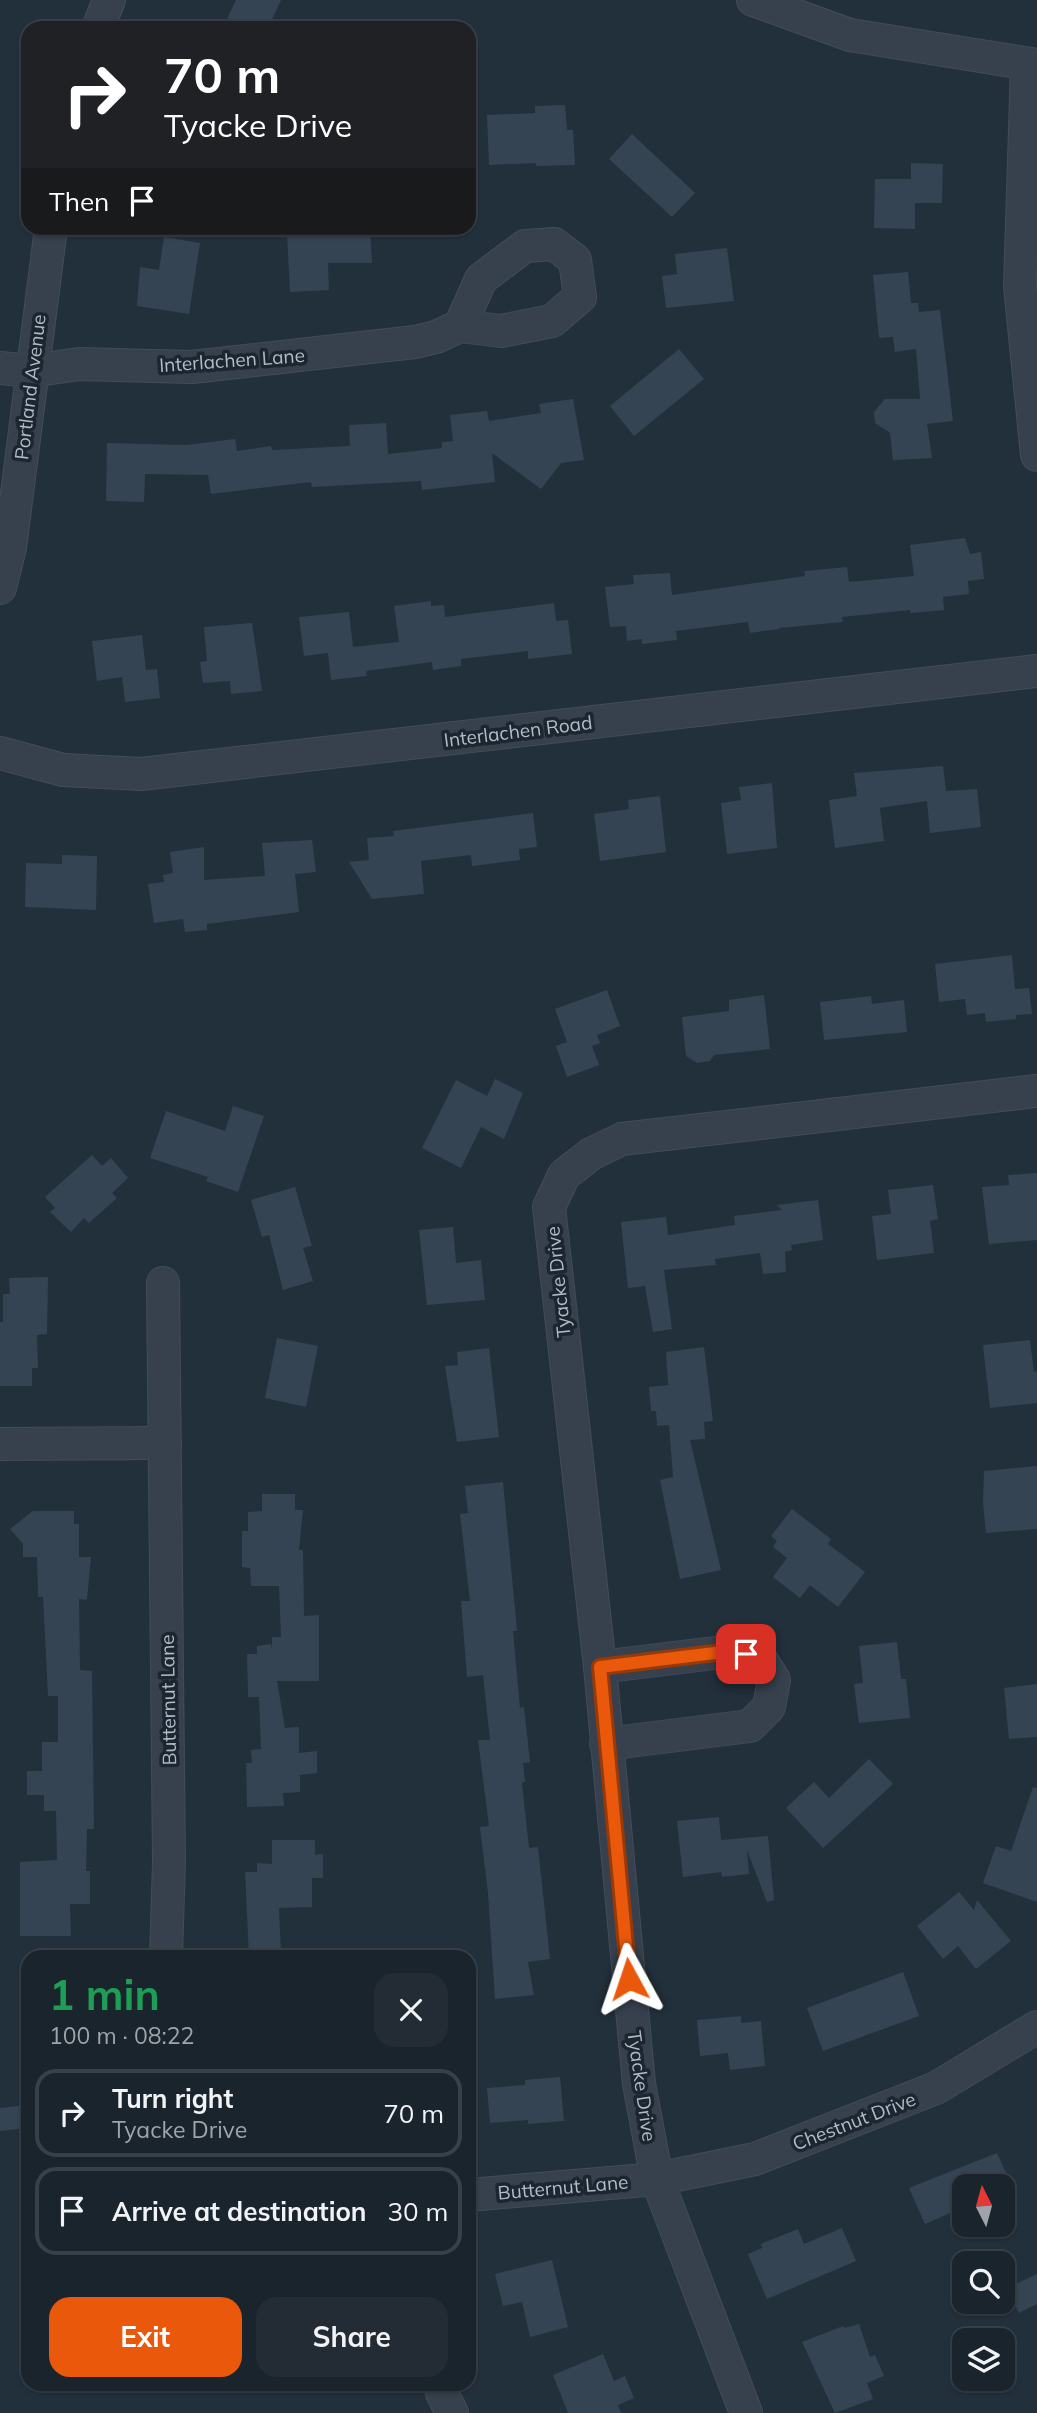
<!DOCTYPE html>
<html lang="en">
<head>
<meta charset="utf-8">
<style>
	:root { --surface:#1a242d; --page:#232c35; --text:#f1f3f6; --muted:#9fa4aa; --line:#384149; --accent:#ea580c }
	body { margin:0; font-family:Mulish,sans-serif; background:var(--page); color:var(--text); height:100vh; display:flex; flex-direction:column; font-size:26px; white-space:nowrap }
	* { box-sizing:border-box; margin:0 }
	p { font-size:23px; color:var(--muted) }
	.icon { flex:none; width:38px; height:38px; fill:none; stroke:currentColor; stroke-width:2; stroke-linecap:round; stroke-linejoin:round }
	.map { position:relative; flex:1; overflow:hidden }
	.details { position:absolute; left:21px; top:1950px; width:455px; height:441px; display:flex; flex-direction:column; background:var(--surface); border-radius:21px; box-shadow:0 2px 5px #0004,0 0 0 2px var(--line) }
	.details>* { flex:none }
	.banner { position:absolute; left:21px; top:21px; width:455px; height:214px; border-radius:21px; box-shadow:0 2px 5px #0004,0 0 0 2px var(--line); background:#202124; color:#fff; overflow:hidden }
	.needle { width:46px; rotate:354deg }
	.buttons { position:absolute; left:952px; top:2174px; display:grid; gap:14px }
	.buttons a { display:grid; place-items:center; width:63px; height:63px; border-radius:14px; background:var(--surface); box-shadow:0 2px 5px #0004,0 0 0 2px var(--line); font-size:35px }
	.pin { position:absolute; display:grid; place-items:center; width:60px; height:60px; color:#fff; margin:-30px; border-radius:14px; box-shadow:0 4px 10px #0006 }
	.me { position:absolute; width:77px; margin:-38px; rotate:355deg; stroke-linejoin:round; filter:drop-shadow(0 0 5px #0008) }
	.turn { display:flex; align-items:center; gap:24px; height:147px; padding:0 28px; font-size:32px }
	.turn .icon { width:91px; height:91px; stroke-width:2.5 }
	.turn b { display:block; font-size:49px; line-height:60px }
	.then { display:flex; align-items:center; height:66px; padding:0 28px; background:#0003; gap:14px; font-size:26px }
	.round { display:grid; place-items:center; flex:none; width:74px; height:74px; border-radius:21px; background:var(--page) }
	.summary { display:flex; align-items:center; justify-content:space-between; height:119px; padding:0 28px }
	h1 { font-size:42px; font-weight:700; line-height:52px; color:#1e9e55 }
	.cta { display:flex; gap:14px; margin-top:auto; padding:14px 28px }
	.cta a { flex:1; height:80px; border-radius:21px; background:var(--accent); color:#fff; font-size:28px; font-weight:700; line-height:80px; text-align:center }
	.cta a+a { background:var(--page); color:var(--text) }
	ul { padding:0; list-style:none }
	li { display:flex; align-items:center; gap:21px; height:88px; margin:0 14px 10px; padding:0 14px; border:4px solid var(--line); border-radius:21px }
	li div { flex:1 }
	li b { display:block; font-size:26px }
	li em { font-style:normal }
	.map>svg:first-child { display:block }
	.building { fill:#344453 }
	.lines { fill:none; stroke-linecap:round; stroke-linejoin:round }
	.minor-casing { stroke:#424d58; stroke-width:34 }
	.minor { stroke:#36414d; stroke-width:32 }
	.route-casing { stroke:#983908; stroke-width:18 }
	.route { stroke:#ea580c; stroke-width:12 }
	.labels { text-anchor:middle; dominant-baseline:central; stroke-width:7; stroke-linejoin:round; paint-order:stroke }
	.street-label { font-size:19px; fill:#b1bcc8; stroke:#1b2631 }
</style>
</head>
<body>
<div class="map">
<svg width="1037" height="2413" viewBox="0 0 1037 2413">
	<rect width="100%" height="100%" fill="#22303c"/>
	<g class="building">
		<path d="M 236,0 L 281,0 L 268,28 L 245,28 L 227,19 Z"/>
		<path d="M 565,105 L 567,130 L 573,130 L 575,165 L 536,166 L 536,163 L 489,165 L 487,115 L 535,113 L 535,106 Z"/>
		<path d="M 632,134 L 695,193 L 672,217 L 609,159 Z"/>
		<path d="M 911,163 L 943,164 L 942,203 L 915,203 L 915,229 L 874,228 L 875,179 L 911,179 Z"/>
		<path d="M 370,230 L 372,263 L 328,263 L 329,290 L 290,292 L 287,233 Z"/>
		<path d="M 164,237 L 200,243 L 189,314 L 137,306 L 140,267 L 159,270 Z"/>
		<path d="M 727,248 L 734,301 L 666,308 L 662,276 L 677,274 L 675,254 Z"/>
		<path d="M 908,272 L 911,303 L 918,303 L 919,312 L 940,310 L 953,421 L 927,424 L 932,458 L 893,460 L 890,433 L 875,423 L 874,412 L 885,399 L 920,399 L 916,349 L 895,352 L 893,337 L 879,338 L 873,275 Z"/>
		<path d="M 679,349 L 704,379 L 634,436 L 610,406 Z"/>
		<path d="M 573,399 L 584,460 L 561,463 L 541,489 L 492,453 L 495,482 L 422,490 L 421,481 L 312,487 L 311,482 L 211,494 L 208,475 L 145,474 L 144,502 L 106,501 L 107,443 L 186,445 L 235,439 L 237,451 L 271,446 L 272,450 L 350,446 L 349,425 L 386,423 L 388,454 L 442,448 L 442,442 L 453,441 L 450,415 L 487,411 L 489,421 L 541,413 L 539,404 Z"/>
		<path d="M 965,538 L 970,554 L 981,552 L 984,579 L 968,581 L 969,594 L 943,597 L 944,610 L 911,613 L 910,610 L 842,617 L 843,622 L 779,628 L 779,629 L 750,633 L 748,622 L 676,631 L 677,640 L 642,644 L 642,639 L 627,641 L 626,626 L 610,627 L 605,587 L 634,584 L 633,575 L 670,573 L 672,595 L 805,576 L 804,571 L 847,567 L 849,582 L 914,576 L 910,545 Z"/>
		<path d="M 431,601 L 431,606 L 444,605 L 445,617 L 554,603 L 556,621 L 568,620 L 572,654 L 528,659 L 528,651 L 461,659 L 461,666 L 433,670 L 432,662 L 366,671 L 367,676 L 331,680 L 328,653 L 304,656 L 299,617 L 349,612 L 353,647 L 399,642 L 394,606 Z"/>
		<path d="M 252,623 L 262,691 L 231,694 L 230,681 L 203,683 L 200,662 L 207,661 L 204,627 Z"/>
		<path d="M 142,635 L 146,670 L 157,669 L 160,698 L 125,702 L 122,677 L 97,681 L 92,641 Z"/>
		<path d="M 943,766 L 946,791 L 977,789 L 981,827 L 930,833 L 927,801 L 880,808 L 884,841 L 835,848 L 829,800 L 857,796 L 854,773 Z"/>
		<path d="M 772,783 L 777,848 L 727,854 L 721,803 L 741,800 L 739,787 Z"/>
		<path d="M 660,796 L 666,852 L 600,861 L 594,814 L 629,809 L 628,800 Z"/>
		<path d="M 533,813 L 537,847 L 519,849 L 520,860 L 472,866 L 471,855 L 421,861 L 424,894 L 372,899 L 349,862 L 369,860 L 367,838 L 394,836 L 393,831 Z"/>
		<path d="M 312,840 L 316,872 L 295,874 L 299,912 L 207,924 L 207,930 L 185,932 L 183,919 L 154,923 L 148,884 L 164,882 L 163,875 L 173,873 L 170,852 L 204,847 L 204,880 L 265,876 L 262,843 Z"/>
		<path d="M 62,855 L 97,856 L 96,910 L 25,907 L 26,863 L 62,864 Z"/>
		<path d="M 1012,955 L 1015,989 L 1029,988 L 1032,1014 L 1016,1015 L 1016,1019 L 986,1022 L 985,1013 L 967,1015 L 965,999 L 939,1002 L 935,964 Z"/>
		<path d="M 607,990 L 620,1026 L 597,1035 L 600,1043 L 592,1046 L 599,1065 L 567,1077 L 556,1046 L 567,1042 L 555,1009 Z"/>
		<path d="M 764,995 L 770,1049 L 714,1055 L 710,1061 L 697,1063 L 686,1056 L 682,1017 L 729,1011 L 729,1000 Z"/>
		<path d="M 871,996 L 872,1004 L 904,1000 L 907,1032 L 824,1040 L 820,1002 Z"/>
		<path d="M 495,1079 L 523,1093 L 504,1139 L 481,1127 L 461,1168 L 422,1148 L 456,1080 L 487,1096 Z"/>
		<path d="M 233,1106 L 264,1116 L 238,1192 L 206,1181 L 208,1177 L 150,1158 L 166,1111 L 225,1131 Z"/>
		<path d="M 92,1155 L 102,1166 L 111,1158 L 128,1178 L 112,1193 L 117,1198 L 89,1223 L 84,1218 L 71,1232 L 50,1212 L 55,1208 L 45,1197 Z"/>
		<path d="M 1037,1173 L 1037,1240 L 989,1244 L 982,1187 L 1009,1185 L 1008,1175 Z"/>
		<path d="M 933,1185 L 938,1219 L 930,1221 L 934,1253 L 877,1260 L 872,1216 L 891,1214 L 888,1190 Z"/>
		<path d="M 295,1187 L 312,1246 L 303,1248 L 313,1281 L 283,1290 L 269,1235 L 262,1237 L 251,1200 Z"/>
		<path d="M 818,1200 L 823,1240 L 791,1245 L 792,1250 L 785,1252 L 786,1272 L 763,1274 L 760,1253 L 715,1259 L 716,1265 L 664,1270 L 672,1329 L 653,1332 L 645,1286 L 628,1288 L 621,1222 L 666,1217 L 668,1235 L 735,1225 L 734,1216 L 782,1210 L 777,1205 Z"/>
		<path d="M 453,1227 L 456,1263 L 481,1260 L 485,1300 L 427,1305 L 419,1230 Z"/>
		<path d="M 48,1277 L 47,1334 L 37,1335 L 38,1368 L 32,1368 L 32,1386 L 0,1386 L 0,1322 L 3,1322 L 3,1294 L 10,1294 L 9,1278 Z"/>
		<path d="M 277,1338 L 318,1346 L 306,1407 L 265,1398 Z"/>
		<path d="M 1030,1340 L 1034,1372 L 1037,1371 L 1037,1403 L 990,1408 L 983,1345 Z"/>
		<path d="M 704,1347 L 713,1421 L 704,1422 L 705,1439 L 690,1440 L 721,1570 L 680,1579 L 660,1480 L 673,1477 L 669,1425 L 657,1426 L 656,1411 L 651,1411 L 649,1387 L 668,1385 L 666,1352 Z"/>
		<path d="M 489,1348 L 499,1437 L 457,1442 L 445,1366 L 458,1365 L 457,1352 Z"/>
		<path d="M 1037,1466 L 1037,1529 L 986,1533 L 983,1503 L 984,1471 Z"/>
		<path d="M 503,1482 L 517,1631 L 513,1631 L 520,1708 L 524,1707 L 530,1762 L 523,1763 L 525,1782 L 522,1783 L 529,1848 L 538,1847 L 550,1959 L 528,1962 L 534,1995 L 495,1999 L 488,1893 L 480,1827 L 489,1826 L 478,1740 L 490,1740 L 483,1675 L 467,1677 L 461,1601 L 470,1601 L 460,1514 L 468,1513 L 465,1486 Z"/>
		<path d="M 262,1494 L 295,1494 L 295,1510 L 303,1510 L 299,1550 L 303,1550 L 304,1616 L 319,1615 L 319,1681 L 277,1681 L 285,1728 L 299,1727 L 299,1753 L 317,1751 L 317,1773 L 300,1775 L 300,1792 L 283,1793 L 284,1806 L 247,1807 L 246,1763 L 252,1763 L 251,1750 L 261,1749 L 259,1697 L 248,1697 L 247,1654 L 257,1654 L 257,1646 L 271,1644 L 272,1650 L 272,1637 L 281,1637 L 279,1586 L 251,1586 L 250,1568 L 242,1567 L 242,1531 L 248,1531 L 248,1512 L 262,1511 Z"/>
		<path d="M 792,1509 L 831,1539 L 828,1544 L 865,1572 L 838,1607 L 810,1585 L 800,1598 L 773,1577 L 787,1558 L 773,1547 L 777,1541 L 771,1536 Z"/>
		<path d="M 33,1511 L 74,1511 L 74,1524 L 79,1524 L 79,1557 L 91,1557 L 87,1600 L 79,1599 L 80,1670 L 92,1671 L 94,1829 L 87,1829 L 86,1871 L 90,1871 L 90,1904 L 70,1904 L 71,1936 L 20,1936 L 20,1862 L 57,1860 L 56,1811 L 44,1811 L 44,1795 L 27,1795 L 27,1771 L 42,1771 L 42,1742 L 58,1742 L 58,1696 L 48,1696 L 43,1597 L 38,1597 L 37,1557 L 23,1557 L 23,1544 L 10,1529 Z"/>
		<path d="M 897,1642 L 901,1679 L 906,1679 L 910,1718 L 859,1723 L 854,1684 L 863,1683 L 859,1646 Z"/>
		<path d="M 1037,1684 L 1037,1737 L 1009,1739 L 1004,1688 Z"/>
		<path d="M 869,1759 L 893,1784 L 823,1848 L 786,1808 L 814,1782 L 829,1798 Z"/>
		<path d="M 1033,1787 L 1037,1788 L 1037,1902 L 983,1883 L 996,1846 L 1011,1851 Z"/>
		<path d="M 719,1817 L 721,1840 L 768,1836 L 774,1900 L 767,1902 L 747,1850 L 749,1874 L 722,1877 L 721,1872 L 683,1877 L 677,1821 Z"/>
		<path d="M 272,1840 L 315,1840 L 315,1855 L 323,1854 L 323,1878 L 312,1878 L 312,1907 L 279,1908 L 281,1956 L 249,1956 L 245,1872 L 257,1872 L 257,1863 L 272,1864 Z"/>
		<path d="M 959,1892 L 974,1910 L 977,1900 L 1011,1941 L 976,1969 L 958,1946 L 943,1959 L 917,1926 Z"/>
		<path d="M 903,1972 L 919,2016 L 823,2051 L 807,2008 Z"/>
		<path d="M 741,2016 L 741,2023 L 761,2021 L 765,2066 L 730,2070 L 728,2053 L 700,2056 L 697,2020 Z"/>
		<path d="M 560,2077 L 564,2121 L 528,2124 L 528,2120 L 490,2123 L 487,2088 L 525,2085 L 525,2080 Z"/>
		<path d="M 28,2105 L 28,2128 L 0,2131 L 0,2108 Z"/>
		<path d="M 997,2153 L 1012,2186 L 1003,2190 L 1003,2186 L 964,2186 L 964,2207 L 925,2224 L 909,2188 Z"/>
		<path d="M 842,2228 L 856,2261 L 767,2299 L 748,2254 L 762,2248 L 761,2244 L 798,2229 L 804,2244 Z"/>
		<path d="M 552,2260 L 568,2327 L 530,2337 L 522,2302 L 503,2306 L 495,2274 Z"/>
		<path d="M 1037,2274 L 1037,2304 L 1019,2313 L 1007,2288 Z"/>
		<path d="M 859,2324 L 870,2357 L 875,2355 L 884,2376 L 867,2383 L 873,2399 L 835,2413 L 802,2342 L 843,2326 L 844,2328 Z"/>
		<path d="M 603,2354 L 614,2381 L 625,2376 L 634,2398 L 618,2405 L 621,2413 L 568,2413 L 553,2375 Z"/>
	</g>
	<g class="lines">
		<defs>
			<g id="minor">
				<path d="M 753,0 L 850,35 L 1037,65"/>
				<path d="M 98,28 L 109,0"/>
				<path d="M 1027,66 L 1020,286 L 1037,455"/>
				<path d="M 0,368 L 31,371 L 79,364 L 192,367 L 415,342 L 436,337 L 460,326 L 501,331 L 552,321 L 580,297 L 575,260 L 554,244 L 525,246 L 481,279 L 460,326"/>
				<path d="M 0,588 L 10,548 L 51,228"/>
				<path d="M 0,753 L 63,770 L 141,774 L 1037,671"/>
				<path d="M 163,1283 L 169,1862 L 166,1956"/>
				<path d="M 0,1444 L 165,1443"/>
				<path d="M 600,1667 L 731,1651 L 760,1658 L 774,1680 L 769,1707 L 750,1726 L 606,1744"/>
				<path d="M 469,2195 L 657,2179 L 755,2159 L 936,2088 L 1037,2027"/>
				<path d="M 441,2384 L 442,2393 L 452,2413"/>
				<path d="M 746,2413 L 657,2179 L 639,2084 L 600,1667 L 549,1207 L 564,1175 L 591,1154 L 622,1139 L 1037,1091"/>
			</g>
		</defs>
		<use href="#minor" class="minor-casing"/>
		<use href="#minor" class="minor"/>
	</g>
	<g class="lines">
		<defs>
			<path id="route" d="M 629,1979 L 600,1667 L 731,1651 L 746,1654"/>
		</defs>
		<use href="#route" class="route-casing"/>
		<use href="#route" class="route"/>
	</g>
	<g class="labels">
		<g class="street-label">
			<text transform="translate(232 360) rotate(-4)">Interlachen Lane</text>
			<text transform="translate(30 387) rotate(-83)">Portland Avenue</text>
			<text transform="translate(518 731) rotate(-7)">Interlachen Road</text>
			<text transform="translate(558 1282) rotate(-96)">Tyacke Drive</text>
			<text transform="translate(168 1700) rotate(-91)">Butternut Lane</text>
			<text transform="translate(642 2086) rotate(82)">Tyacke Drive</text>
			<text transform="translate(854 2121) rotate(-21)">Chestnut Drive</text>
			<text transform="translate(563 2187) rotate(-5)">Butternut Lane</text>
		</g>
	</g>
</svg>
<div class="buttons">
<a><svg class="needle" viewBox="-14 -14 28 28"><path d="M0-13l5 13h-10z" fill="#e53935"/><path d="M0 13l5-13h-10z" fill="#9fa4aa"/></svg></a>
<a><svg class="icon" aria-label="search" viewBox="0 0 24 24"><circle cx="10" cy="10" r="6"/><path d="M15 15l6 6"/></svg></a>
<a><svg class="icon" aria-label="layers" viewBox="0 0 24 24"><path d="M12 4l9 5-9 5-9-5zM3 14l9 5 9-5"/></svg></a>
</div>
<div class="pin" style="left:746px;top:1654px;background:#d93025"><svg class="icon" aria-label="arrive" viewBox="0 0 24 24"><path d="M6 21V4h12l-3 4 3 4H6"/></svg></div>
<svg class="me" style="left:629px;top:1979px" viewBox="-20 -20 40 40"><path d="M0-17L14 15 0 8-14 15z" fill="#ea580c" stroke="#fff" stroke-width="4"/></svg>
<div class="banner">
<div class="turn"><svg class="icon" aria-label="right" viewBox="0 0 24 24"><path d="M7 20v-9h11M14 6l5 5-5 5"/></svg><div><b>70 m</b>Tyacke Drive</div></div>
<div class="then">Then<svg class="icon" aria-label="arrive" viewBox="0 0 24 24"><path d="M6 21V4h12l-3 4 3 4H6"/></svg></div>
</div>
<section class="details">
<div class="summary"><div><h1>1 min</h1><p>100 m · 08:22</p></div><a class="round"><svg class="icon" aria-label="close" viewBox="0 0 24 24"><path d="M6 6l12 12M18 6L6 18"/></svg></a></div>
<ul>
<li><svg class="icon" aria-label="right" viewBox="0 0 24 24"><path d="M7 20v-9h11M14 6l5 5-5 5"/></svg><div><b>Turn right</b><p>Tyacke Drive</p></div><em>70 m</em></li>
<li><svg class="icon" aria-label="arrive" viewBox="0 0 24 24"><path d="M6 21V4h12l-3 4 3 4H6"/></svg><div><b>Arrive at destination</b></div><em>30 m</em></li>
</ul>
<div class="cta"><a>Exit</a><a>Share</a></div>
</section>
</div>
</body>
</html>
